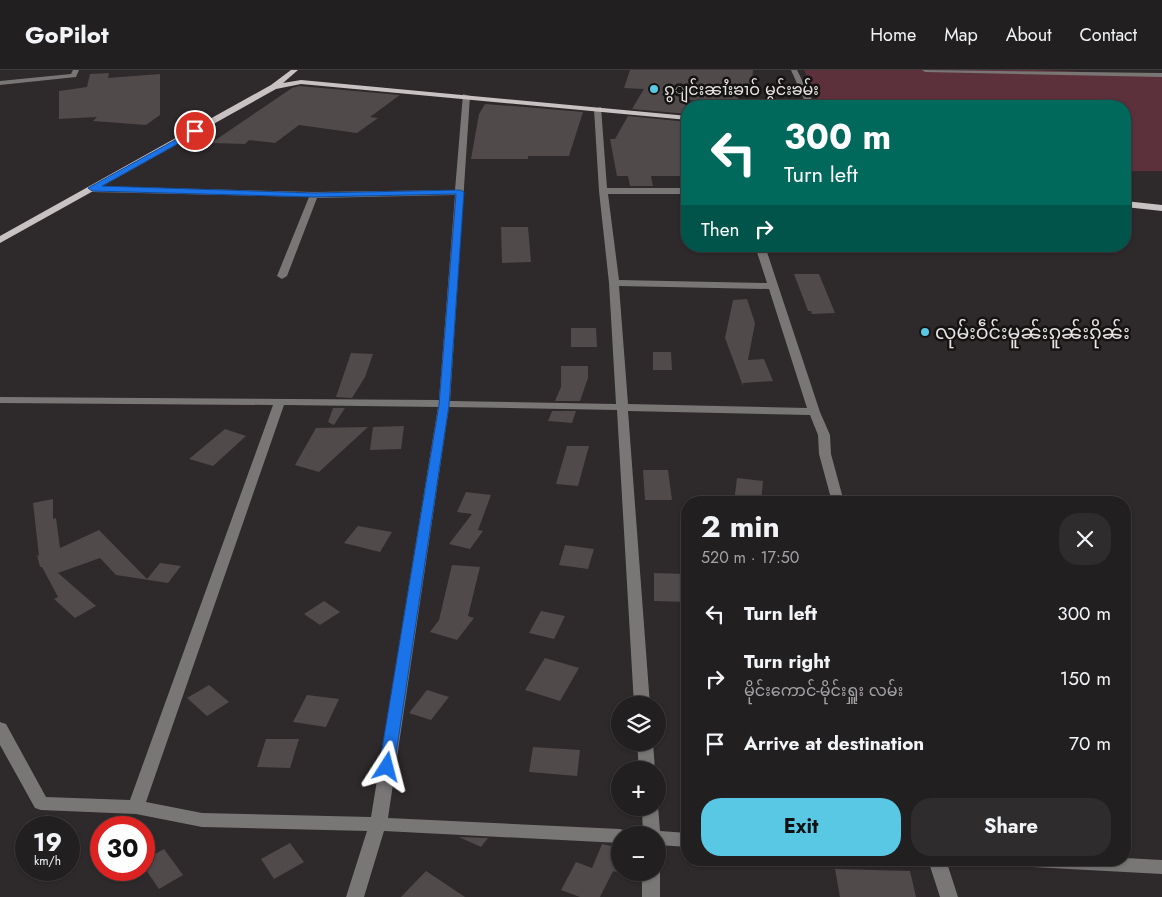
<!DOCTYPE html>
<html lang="en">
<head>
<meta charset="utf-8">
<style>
	:root { --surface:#221f20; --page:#2e2c2d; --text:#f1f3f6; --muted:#a2a2a5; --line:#3f3d3e; --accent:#59c8e4 }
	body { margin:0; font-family:Jost,"Noto Sans Myanmar",sans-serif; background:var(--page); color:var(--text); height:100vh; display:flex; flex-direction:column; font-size:19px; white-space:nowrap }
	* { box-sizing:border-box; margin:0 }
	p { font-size:16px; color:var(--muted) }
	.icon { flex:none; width:28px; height:28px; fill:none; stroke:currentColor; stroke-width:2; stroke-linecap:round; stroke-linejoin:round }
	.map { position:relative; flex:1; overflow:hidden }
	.sheet { position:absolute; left:681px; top:426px; width:450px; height:370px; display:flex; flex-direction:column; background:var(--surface); border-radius:20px; box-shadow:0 1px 4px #0004,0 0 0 1px var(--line) }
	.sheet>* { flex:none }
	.top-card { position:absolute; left:681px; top:30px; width:450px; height:152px; border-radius:20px; box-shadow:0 1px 4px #0004,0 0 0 1px var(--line); background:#00695c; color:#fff; overflow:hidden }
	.buttons { position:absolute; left:611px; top:626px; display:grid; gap:10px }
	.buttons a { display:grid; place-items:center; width:55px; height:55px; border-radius:50%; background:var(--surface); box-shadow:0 1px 4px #0004,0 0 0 1px var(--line); font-size:25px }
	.speed { position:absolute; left:15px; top:746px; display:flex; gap:10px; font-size:25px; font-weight:700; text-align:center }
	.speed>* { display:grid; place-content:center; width:65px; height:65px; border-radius:50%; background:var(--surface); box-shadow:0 1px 4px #0004,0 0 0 1px var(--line); line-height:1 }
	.speed small { font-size:12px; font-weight:400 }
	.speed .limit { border:8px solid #d22; background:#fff; color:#111 }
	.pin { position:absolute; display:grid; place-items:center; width:42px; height:42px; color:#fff; margin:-21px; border:2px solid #fff; border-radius:50%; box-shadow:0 1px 5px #0007 }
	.me { position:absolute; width:55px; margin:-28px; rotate:9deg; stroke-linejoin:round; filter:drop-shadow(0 0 4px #0008) }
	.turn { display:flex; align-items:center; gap:18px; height:105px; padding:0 20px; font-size:22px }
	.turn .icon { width:65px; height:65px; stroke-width:2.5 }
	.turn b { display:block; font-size:35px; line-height:42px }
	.then { display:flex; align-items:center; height:48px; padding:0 20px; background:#0003; gap:10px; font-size:19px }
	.round { display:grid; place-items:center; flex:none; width:52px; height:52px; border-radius:20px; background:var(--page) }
	.headline { display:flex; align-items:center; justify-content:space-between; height:85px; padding:0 20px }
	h1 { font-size:30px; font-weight:700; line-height:38px }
	.button { display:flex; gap:10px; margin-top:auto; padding:10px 20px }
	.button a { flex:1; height:58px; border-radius:20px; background:var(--accent); color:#111; font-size:20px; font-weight:700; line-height:58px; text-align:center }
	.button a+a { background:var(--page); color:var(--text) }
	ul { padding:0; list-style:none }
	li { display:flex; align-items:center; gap:15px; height:65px; padding:0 20px }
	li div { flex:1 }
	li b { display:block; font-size:19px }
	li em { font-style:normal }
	header { display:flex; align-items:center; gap:30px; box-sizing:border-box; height:70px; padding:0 25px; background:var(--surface); border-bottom:1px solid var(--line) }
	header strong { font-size:24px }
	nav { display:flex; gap:28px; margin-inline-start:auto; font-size:18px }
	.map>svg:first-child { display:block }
	.green { fill:#5d313b }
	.building { fill:#504a4b }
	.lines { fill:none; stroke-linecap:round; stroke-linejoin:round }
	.minor { fill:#797676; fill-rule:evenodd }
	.major { fill:#c8c2c3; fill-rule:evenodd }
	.route { fill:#1a73e8; stroke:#114b97 }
	.poi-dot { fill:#59c8e4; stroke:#151212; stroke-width:2 }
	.labels { text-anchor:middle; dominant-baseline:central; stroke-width:5; stroke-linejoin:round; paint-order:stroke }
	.far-poi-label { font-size:16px; fill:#e7e3e4; stroke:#151212; text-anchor:start }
	.poi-label { font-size:19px; fill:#e7e3e4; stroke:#151212; text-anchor:start }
</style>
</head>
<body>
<header>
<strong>GoPilot</strong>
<nav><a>Home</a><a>Map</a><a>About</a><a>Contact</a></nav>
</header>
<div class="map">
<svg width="1162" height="827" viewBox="0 0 1162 827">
	<rect width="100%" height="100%" fill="#2e292a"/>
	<path class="green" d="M 804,0 L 1037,0 L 1162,5 L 1162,101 L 1125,101 L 1125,36 L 821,36 Z"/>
	<g class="building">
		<path d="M 630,0 L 753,0 L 751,23 L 739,23 L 738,32 L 688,30 L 688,44 L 632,39 L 644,19 L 624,18 Z"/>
		<path d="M 109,3 L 108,8 L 160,4 L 160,45 L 146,55 L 93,51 L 97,47 L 59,49 L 59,21 L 87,17 L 90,4 Z"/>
		<path d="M 299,16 L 400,25 L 370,47 L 378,48 L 357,63 L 299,55 L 275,73 L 249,70 L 245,74 L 211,73 L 292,18 Z"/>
		<path d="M 485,34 L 525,37 L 583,42 L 569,86 L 528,86 L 528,89 L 471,89 L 479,44 Z"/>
		<path d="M 628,46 L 688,52 L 688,96 L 685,106 L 651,106 L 653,116 L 630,116 L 628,106 L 617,106 L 610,69 L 615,69 Z"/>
		<path d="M 501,157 L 528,157 L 531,192 L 502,193 Z"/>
		<path d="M 794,204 L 819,204 L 835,243 L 812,244 L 811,241 L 808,241 Z"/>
		<path d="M 747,229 L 755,253 L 748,290 L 764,289 L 773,311 L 743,313 L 743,316 L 725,268 L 733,230 Z"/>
		<path d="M 571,258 L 596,258 L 597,277 L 571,277 Z"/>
		<path d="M 653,282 L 671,282 L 672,300 L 653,300 Z"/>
		<path d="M 351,283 L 373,284 L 365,307 L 352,328 L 336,327 Z"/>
		<path d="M 561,296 L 588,296 L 588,308 L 580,331 L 555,331 L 561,317 Z"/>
		<path d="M 333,338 L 345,338 L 334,355 L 328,352 Z"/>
		<path d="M 552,341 L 576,341 L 572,353 L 548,351 Z"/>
		<path d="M 404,356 L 401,379 L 370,380 L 373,357 Z"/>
		<path d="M 368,357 L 319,402 L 295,395 L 316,358 Z"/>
		<path d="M 225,359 L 246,366 L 213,396 L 189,389 Z"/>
		<path d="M 567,376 L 589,376 L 578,416 L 556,414 Z"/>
		<path d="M 643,400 L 668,400 L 672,430 L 645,430 Z"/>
		<path d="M 737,408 L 763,411 L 761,432 L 734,432 Z"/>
		<path d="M 466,422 L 491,425 L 478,460 L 483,461 L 470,479 L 449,474 L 472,444 L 457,442 Z"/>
		<path d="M 53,429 L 53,449 L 56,448 L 60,478 L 99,460 L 147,509 L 160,493 L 181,496 L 168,513 L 116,505 L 100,488 L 58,503 L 96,536 L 75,548 L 54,529 L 58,527 L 42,497 L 40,497 L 37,485 L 39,486 L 33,433 Z"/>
		<path d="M 358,456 L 392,462 L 380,482 L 344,473 Z"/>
		<path d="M 565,475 L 594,479 L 588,499 L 559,495 Z"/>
		<path d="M 452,495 L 480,497 L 468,546 L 474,548 L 457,570 L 430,562 L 439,550 Z"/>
		<path d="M 654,503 L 688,504 L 688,532 L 654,531 Z"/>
		<path d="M 324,531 L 340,542 L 320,555 L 304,544 Z"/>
		<path d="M 541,541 L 565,546 L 554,569 L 529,563 Z"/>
		<path d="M 545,588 L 579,598 L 560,631 L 525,620 Z"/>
		<path d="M 209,615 L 229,632 L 207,646 L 187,628 Z"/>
		<path d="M 427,620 L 449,627 L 431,650 L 409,643 Z"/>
		<path d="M 307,625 L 339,629 L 326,657 L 293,652 Z"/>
		<path d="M 266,669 L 299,669 L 290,698 L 257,697 Z"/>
		<path d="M 533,677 L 580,680 L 577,706 L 529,702 Z"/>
		<path d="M 459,767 L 488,768 L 481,777 Z"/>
		<path d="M 290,773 L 304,792 L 274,809 L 261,789 Z"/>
		<path d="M 602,774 L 620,778 L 620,803 L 613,801 L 600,827 L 580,827 L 561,820 L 576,792 L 592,798 Z"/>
		<path d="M 164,779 L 183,805 L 159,819 L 144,797 L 144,790 Z"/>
		<path d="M 835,799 L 910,801 L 916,827 L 840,827 Z"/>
		<path d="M 426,801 L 465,827 L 401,827 Z"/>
	</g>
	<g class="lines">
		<g class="minor">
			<path d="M 73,0 L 79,0 L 76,7 L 0,15 L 0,11 L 71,4 Z"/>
			<path d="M 791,0 L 797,0 L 815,36 L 807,36 Z"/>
			<path d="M 922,0 L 1162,3 L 1162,7 L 925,2 Z"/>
			<path d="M 463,24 L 470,26 L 450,331 L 616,334 L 609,213 L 599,121 L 594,39 L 601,37 L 607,118 L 688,118 L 688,124 L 608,124 L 619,210 L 767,213 L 755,176 L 765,176 L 820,342 L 830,365 L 831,384 L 844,432 L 832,432 L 819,384 L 818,365 L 810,345 L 628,341 L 650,635 L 634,635 L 617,340 L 449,337 L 388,748 L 620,759 L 626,761 L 628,765 L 620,765 L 620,773 L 384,761 L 364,827 L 346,827 L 367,761 L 202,757 L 136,744 L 41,740 L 35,738 L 0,675 L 0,652 L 6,654 L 46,727 L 130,730 L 273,335 L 0,333 L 0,327 L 439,330 L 455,125 L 317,128 L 287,206 L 282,209 L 277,206 L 309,127 L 92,122 L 88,119 L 92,116 L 314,122 L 455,120 ZM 619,216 L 769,219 L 807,338 L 628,334 ZM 284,335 L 438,337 L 371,747 L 202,743 L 146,732 Z"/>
			<path d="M 637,672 L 653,672 L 655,700 L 639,700 Z"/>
			<path d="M 658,736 L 660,761 L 688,763 L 688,777 L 658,775 L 658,765 L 643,765 L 642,738 Z"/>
			<path d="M 1125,788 L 1162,790 L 1162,804 L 1032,797 L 1026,795 L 1023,790 L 1125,790 Z"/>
			<path d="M 928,790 L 946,790 L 958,827 L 940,827 Z"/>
			<path d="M 658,797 L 660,802 L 660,827 L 642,827 L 642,802 L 658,802 Z"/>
		</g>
		<g class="major">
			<path d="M 291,0 L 298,0 L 283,13 L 301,10 L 688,46 L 688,50 L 301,14 L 276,19 L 0,173 L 0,166 L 271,15 Z"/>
			<path d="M 1125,131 L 1162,135 L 1162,141 L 1125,137 Z"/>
		</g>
	</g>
	<path class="route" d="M 195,59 L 199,61 L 197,63 L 102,116 L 314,123 L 460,120 L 464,122 L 449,335 L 394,697 L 392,701 L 387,703 L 382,701 L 379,697 L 439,335 L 456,124 L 314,127 L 92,121 L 88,118 Z"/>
	<g class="poi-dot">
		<circle cx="654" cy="19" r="5"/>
		<circle cx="925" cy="262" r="5"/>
	</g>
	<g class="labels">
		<g class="far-poi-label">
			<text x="664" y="19">ၵွျင်းၼၢႆးၶၢဝ် မွင်းၶမ်း</text>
		</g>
		<g class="poi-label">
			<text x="935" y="262">လုမ်းဝဵင်းမူၼ်းၵူၼ်းၵိုၼ်း</text>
		</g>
	</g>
</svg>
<div class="buttons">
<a><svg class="icon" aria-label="layers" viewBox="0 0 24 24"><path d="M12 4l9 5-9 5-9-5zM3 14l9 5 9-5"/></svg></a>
<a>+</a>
<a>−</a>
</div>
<div class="speed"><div>19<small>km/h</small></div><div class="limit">30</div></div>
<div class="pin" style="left:195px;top:61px;background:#d93025"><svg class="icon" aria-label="arrive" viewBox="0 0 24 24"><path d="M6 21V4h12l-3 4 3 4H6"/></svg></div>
<svg class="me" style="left:387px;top:697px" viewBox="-20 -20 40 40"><path d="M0-17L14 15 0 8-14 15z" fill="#1a73e8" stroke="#fff" stroke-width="4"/></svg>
<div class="top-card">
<div class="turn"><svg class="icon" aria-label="left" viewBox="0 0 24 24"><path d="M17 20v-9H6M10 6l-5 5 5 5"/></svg><div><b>300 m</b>Turn left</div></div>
<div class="then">Then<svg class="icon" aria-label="right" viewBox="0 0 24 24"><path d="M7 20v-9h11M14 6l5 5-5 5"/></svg></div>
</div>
<section class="sheet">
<div class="headline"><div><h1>2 min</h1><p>520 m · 17:50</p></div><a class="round"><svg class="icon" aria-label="close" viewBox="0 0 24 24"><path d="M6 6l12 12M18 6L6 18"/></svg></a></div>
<ul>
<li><svg class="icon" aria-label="left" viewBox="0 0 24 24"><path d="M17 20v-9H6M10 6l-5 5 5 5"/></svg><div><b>Turn left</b></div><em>300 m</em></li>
<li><svg class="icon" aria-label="right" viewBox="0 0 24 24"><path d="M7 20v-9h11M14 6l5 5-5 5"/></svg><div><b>Turn right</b><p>မိုင်းကောင်-မိုင်းရှူး လမ်း</p></div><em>150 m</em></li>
<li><svg class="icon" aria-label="arrive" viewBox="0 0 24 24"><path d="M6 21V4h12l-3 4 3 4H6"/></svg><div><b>Arrive at destination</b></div><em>70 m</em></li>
</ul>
<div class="button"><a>Exit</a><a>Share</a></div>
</section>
</div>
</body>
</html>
